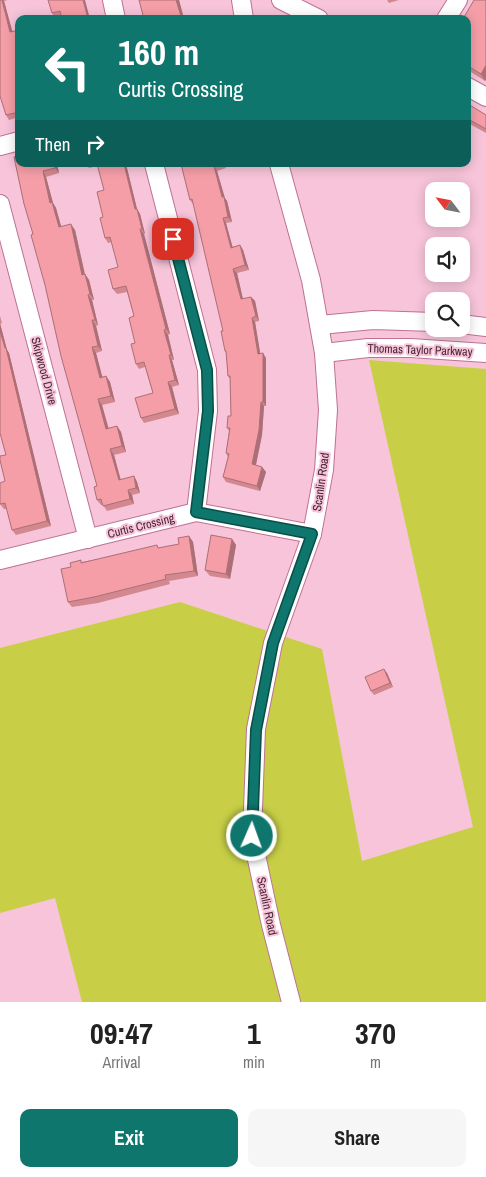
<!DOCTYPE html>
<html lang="en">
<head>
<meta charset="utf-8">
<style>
	:root { --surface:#fff; --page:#f6f6f6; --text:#222; --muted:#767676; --accent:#0f766e }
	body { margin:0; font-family:"Archivo Narrow",sans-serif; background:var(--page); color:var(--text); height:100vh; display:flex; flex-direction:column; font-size:19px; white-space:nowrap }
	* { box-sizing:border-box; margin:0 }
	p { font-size:16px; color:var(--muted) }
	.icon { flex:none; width:28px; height:28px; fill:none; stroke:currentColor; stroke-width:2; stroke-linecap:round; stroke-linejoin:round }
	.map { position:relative; height:1002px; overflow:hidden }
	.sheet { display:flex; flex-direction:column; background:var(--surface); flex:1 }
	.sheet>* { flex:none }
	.banner { position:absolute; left:15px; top:15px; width:456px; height:152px; border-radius:10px; box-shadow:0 2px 12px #0003; background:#0f766e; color:#fff; overflow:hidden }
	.needle { width:32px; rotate:302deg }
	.buttons { position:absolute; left:425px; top:182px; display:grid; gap:10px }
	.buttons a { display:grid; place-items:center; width:45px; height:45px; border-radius:10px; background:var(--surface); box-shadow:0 2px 12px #0003; font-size:25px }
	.pin { position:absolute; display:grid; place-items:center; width:42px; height:42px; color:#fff; margin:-21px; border-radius:10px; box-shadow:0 2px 8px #0006 }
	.me { position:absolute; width:55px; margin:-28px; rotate:2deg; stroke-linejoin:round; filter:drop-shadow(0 0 4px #0008) }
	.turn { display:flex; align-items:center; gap:18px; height:105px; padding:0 20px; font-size:22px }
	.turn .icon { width:65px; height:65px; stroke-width:2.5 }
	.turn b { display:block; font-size:35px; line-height:42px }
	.then { display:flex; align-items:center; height:48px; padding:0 20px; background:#0003; gap:10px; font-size:19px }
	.eta { display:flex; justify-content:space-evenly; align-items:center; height:85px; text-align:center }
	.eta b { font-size:30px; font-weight:700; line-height:35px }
	.primary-button { display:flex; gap:10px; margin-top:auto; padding:10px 20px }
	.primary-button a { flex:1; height:58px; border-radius:10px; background:var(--accent); color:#fff; font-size:20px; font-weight:700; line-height:58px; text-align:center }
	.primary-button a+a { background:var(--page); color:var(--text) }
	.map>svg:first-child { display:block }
	.green { fill:#c8cf46 }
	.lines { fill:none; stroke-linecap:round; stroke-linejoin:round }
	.minor-casing { stroke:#be7293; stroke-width:20 }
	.minor { stroke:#fff; stroke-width:18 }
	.wall { fill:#d38890 }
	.shaded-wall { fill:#ac6f76 }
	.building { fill:#f59ea8; stroke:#ac6f76 }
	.route-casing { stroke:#0a4d48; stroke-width:12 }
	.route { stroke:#0f766e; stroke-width:9 }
	.labels { text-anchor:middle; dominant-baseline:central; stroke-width:4; stroke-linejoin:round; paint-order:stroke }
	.street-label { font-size:12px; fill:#462634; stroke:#f7c4d9 }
</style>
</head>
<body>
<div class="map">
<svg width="486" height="1002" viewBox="0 0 486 1002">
	<rect width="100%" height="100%" fill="#f7c4d9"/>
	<path class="green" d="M 369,360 L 486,369 L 486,1002 L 82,1002 L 55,898 L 0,913 L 0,648 L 180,602 L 322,649 L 362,861 L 473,827 Z"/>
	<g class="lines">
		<defs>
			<g id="minor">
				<path d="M 112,0 L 116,19"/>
				<path d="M 241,0 L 244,19"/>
				<path d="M 281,0 L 319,19"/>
				<path d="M 446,19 L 458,0"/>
				<path d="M 468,87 L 486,97"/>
				<path d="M 0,146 L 19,141"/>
				<path d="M 154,164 L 207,370 L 208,411 L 196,512"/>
				<path d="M 279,164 L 311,280 L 324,353 L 328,410 L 324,470 L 312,534 L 273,643 L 256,729 L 252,836 L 271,925 L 291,1002"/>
				<path d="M 0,204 L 88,539"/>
				<path d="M 461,324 L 486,327"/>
				<path d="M 320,325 L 373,320 L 434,322"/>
				<path d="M 324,353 L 368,348 L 411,348 L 486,353"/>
				<path d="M 0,560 L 196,512 L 312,534"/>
			</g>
		</defs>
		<use href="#minor" class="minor-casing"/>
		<use href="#minor" class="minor"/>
	</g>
	<g class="wall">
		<path d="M 0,0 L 8,0 L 4,1 L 12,32 L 19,30 L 19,117 L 9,120 L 6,115 Z"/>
		<path d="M 85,0 L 62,17 L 55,18 L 52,13 Z"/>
		<path d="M 139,0 L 179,0 L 184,19 L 144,19 Z"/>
		<path d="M 387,0 L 399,0 L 389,3 Z"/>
		<path d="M 468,19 L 485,81 L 471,72 L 468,77 Z"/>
		<path d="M 468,104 L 486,115 L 486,133 L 468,123 Z"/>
		<path d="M 19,156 L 57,164 L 59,173 L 46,177 L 53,203 L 56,208 L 61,227 L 75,230 L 85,274 L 89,280 L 94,300 L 92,300 L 98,325 L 96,326 L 102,351 L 96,353 L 102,377 L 106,376 L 110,382 L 115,402 L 102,405 L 109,429 L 117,426 L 121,432 L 126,452 L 114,455 L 121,480 L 134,476 L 137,482 L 140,493 L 132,495 L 134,504 L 107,511 L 103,505 L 101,505 L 97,500 L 97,486 L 33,234 Z"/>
		<path d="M 86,164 L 126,164 L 137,209 L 140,214 L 145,234 L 144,234 L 170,334 L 168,335 L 174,360 L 172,360 L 179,385 L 172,387 L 179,414 L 144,423 L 141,418 L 153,393 L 145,367 L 139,369 L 136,364 L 134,316 L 127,292 L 117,294 L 113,289 L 118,267 L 112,242 L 108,243 L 105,238 L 103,217 L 104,190 L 98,166 L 89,168 Z"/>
		<path d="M 181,164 L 224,164 L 226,168 L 217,171 L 224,197 L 227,201 L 232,222 L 226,223 L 232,247 L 240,245 L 243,250 L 249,270 L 237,273 L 243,299 L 251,297 L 255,301 L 259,321 L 255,322 L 260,353 L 266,358 L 266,406 L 264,406 L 262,435 L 256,465 L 262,467 L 266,472 L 260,491 L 226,482 L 223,477 L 228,457 L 226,453 L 229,431 L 227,428 L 231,416 L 230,379 L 228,376 L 226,353 L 225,351 L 223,331 L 194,204 L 193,204 L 190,200 Z"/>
		<path d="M 0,316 L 2,323 L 0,324 L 7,350 L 9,353 L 51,526 L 16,535 L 12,530 L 7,509 L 4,509 L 0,504 L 5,481 L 6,455 L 0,433 Z"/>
		<path d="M 189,536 L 193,542 L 198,576 L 169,581 L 170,584 L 98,603 L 72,607 L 68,602 L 71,567 L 82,562 L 179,544 Z"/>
		<path d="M 232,539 L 236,545 L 230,579 L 210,576 L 205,570 Z"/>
		<path d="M 387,673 L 393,687 L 374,695 L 371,691 Z"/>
	</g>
	<g class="shaded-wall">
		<path d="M 2,0 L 3,0 L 4,1 L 14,37 L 10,32 Z"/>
		<path d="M 83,0 L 85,0 L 90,19 L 88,19 Z"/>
		<path d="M 176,0 L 179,0 L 184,19 L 182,19 L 181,16 Z"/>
		<path d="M 16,52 L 19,57 L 19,68 Z"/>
		<path d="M 486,65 L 486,80 L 485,81 L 481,74 Z"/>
		<path d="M 468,68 L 471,72 L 468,76 Z"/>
		<path d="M 54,164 L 57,164 L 59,173 L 55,168 Z"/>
		<path d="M 124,164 L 126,164 L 137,209 L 140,214 L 145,234 L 142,229 L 135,209 Z"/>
		<path d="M 214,166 L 217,171 L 225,198 L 224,197 L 227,201 L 232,222 L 228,217 Z"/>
		<path d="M 43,171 L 46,177 L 53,203 L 56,208 L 63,233 L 59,227 L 50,203 Z"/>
		<path d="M 223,218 L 226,223 L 234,252 L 231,248 Z"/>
		<path d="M 71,224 L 75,230 L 86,280 L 82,275 Z"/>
		<path d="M 140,229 L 144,234 L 170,334 L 166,329 Z"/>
		<path d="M 240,245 L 243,250 L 249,270 L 245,265 Z"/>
		<path d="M 233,269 L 237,273 L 244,304 L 241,299 Z"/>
		<path d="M 85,274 L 89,280 L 94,300 L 90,294 Z"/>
		<path d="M 88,295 L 92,300 L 98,325 L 95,320 Z"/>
		<path d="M 251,297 L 255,301 L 259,321 L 256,316 Z"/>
		<path d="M 252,318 L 255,322 L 261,358 L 258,354 Z"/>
		<path d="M 92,320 L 96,326 L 102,351 L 98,346 Z"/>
		<path d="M 0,323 L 7,350 L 9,353 L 51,526 L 47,521 L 0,331 Z"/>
		<path d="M 164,330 L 168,335 L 174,360 L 171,355 Z"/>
		<path d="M 92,347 L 96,353 L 104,383 L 100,378 Z"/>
		<path d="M 263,353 L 266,358 L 266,406 L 263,402 Z"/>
		<path d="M 169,355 L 172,360 L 179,385 L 175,380 Z"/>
		<path d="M 106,376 L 110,382 L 115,402 L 111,396 Z"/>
		<path d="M 168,382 L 172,387 L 179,414 L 175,409 Z"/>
		<path d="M 98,399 L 102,405 L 110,435 L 106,429 Z"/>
		<path d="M 261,402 L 264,406 L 262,435 L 255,469 L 252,464 Z"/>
		<path d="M 117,426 L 121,432 L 126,452 L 122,446 Z"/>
		<path d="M 110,449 L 114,455 L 122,486 L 119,480 Z"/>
		<path d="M 262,467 L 266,472 L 260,491 L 257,486 Z"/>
		<path d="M 134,476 L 137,482 L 140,493 L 136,488 Z"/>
		<path d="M 128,490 L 132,495 L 134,504 L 130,499 Z"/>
		<path d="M 189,536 L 193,542 L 198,576 L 194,571 Z"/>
		<path d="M 232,539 L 236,545 L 230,579 L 226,574 Z"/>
		<path d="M 384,669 L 387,673 L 393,687 L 390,683 Z"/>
	</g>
	<g class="building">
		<path d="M 0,0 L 2,0 L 10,32 L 19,30 L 19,52 L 16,52 L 19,68 L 19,112 L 6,115 L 0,96 Z"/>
		<path d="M 48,0 L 83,0 L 88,19 L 62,19 L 60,11 L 52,13 Z"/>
		<path d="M 139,0 L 176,0 L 181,16 L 172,19 L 144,19 Z"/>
		<path d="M 474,0 L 486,0 L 486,65 L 481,74 L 468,66 L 468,19 L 463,19 Z"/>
		<path d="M 468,104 L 486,115 L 486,129 L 468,119 Z"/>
		<path d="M 19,156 L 19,164 L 54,164 L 55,168 L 43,171 L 50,203 L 52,202 L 59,227 L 71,224 L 82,275 L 85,274 L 90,294 L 88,295 L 95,320 L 92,320 L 98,346 L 92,347 L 100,378 L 106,376 L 111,396 L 98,399 L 106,429 L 117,426 L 122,446 L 110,449 L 119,480 L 134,476 L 136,488 L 128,490 L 130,499 L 103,506 L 101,499 L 97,500 L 94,487 L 97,486 L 61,356 L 45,285 L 31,235 L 33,234 L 24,204 L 14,157 Z"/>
		<path d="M 97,164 L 124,164 L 135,209 L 137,209 L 142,229 L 140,229 L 166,329 L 164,330 L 171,355 L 169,355 L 175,380 L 168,382 L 175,409 L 141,418 L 135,398 L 153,393 L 144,362 L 136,364 L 131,344 L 135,343 L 129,318 L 134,316 L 126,286 L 113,289 L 108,270 L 118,267 L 110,237 L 105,238 L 100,218 L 103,217 L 97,192 L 104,190 Z"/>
		<path d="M 181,164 L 222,164 L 214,166 L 222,197 L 224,197 L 228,217 L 223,218 L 231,248 L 240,245 L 245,265 L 233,269 L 241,299 L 251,297 L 256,316 L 252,318 L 258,354 L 263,353 L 263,402 L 261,402 L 259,430 L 252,464 L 262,467 L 257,486 L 223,477 L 229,454 L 226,453 L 230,428 L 227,428 L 228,416 L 231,416 L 230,376 L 228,376 L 226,351 L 225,351 L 221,331 L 223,331 L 192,199 L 190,200 Z"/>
		<path d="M 0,331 L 5,348 L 6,348 L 47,521 L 12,530 L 5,503 L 0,504 L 0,483 L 5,481 L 0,460 L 0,456 L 6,455 L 0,433 Z"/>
		<path d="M 211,535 L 232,539 L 226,574 L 205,570 Z"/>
		<path d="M 189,536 L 194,571 L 165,575 L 166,579 L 94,597 L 68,602 L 61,569 L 71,567 L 70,563 L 81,560 L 81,563 L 157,545 L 158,548 L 179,544 L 178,538 Z"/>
		<path d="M 384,669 L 390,683 L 371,691 L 365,677 Z"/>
	</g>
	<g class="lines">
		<defs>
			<path id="route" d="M 173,239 L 207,370 L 208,411 L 196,512 L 312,534 L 273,643 L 256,730 L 252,836"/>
		</defs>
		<use href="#route" class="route-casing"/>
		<use href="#route" class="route"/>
	</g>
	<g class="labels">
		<g class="street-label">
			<text transform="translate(420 350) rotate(2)">Thomas Taylor Parkway</text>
			<text transform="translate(44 371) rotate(75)">Skipwood Drive</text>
			<text transform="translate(321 482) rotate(-82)">Scanlin Road</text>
			<text transform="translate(141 526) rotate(-14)">Curtis Crossing</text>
			<text transform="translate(267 906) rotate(78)">Scanlin Road</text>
		</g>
	</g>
</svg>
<div class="buttons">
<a><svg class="needle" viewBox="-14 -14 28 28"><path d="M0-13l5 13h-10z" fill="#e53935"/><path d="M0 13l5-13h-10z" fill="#767676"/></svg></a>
<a><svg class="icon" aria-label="sound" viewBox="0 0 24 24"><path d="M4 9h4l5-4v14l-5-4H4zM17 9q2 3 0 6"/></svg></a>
<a><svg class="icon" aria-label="search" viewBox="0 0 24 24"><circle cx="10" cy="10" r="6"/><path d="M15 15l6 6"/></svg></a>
</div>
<div class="pin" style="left:173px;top:239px;background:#d93025"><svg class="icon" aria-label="arrive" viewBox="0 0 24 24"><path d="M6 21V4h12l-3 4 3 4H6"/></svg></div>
<svg class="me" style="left:252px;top:836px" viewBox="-20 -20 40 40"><circle r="17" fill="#0f766e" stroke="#fff" stroke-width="3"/><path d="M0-11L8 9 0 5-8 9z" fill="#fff"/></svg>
<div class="banner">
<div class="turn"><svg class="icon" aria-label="left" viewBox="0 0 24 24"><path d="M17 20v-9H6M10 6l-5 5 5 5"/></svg><div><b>160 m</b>Curtis Crossing</div></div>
<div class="then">Then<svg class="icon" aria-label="right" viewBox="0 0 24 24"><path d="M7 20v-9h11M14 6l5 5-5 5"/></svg></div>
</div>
</div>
<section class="sheet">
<div class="eta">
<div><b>09:47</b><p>Arrival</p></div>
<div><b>1</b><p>min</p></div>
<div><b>370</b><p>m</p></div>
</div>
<div class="primary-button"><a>Exit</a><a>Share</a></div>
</section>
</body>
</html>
